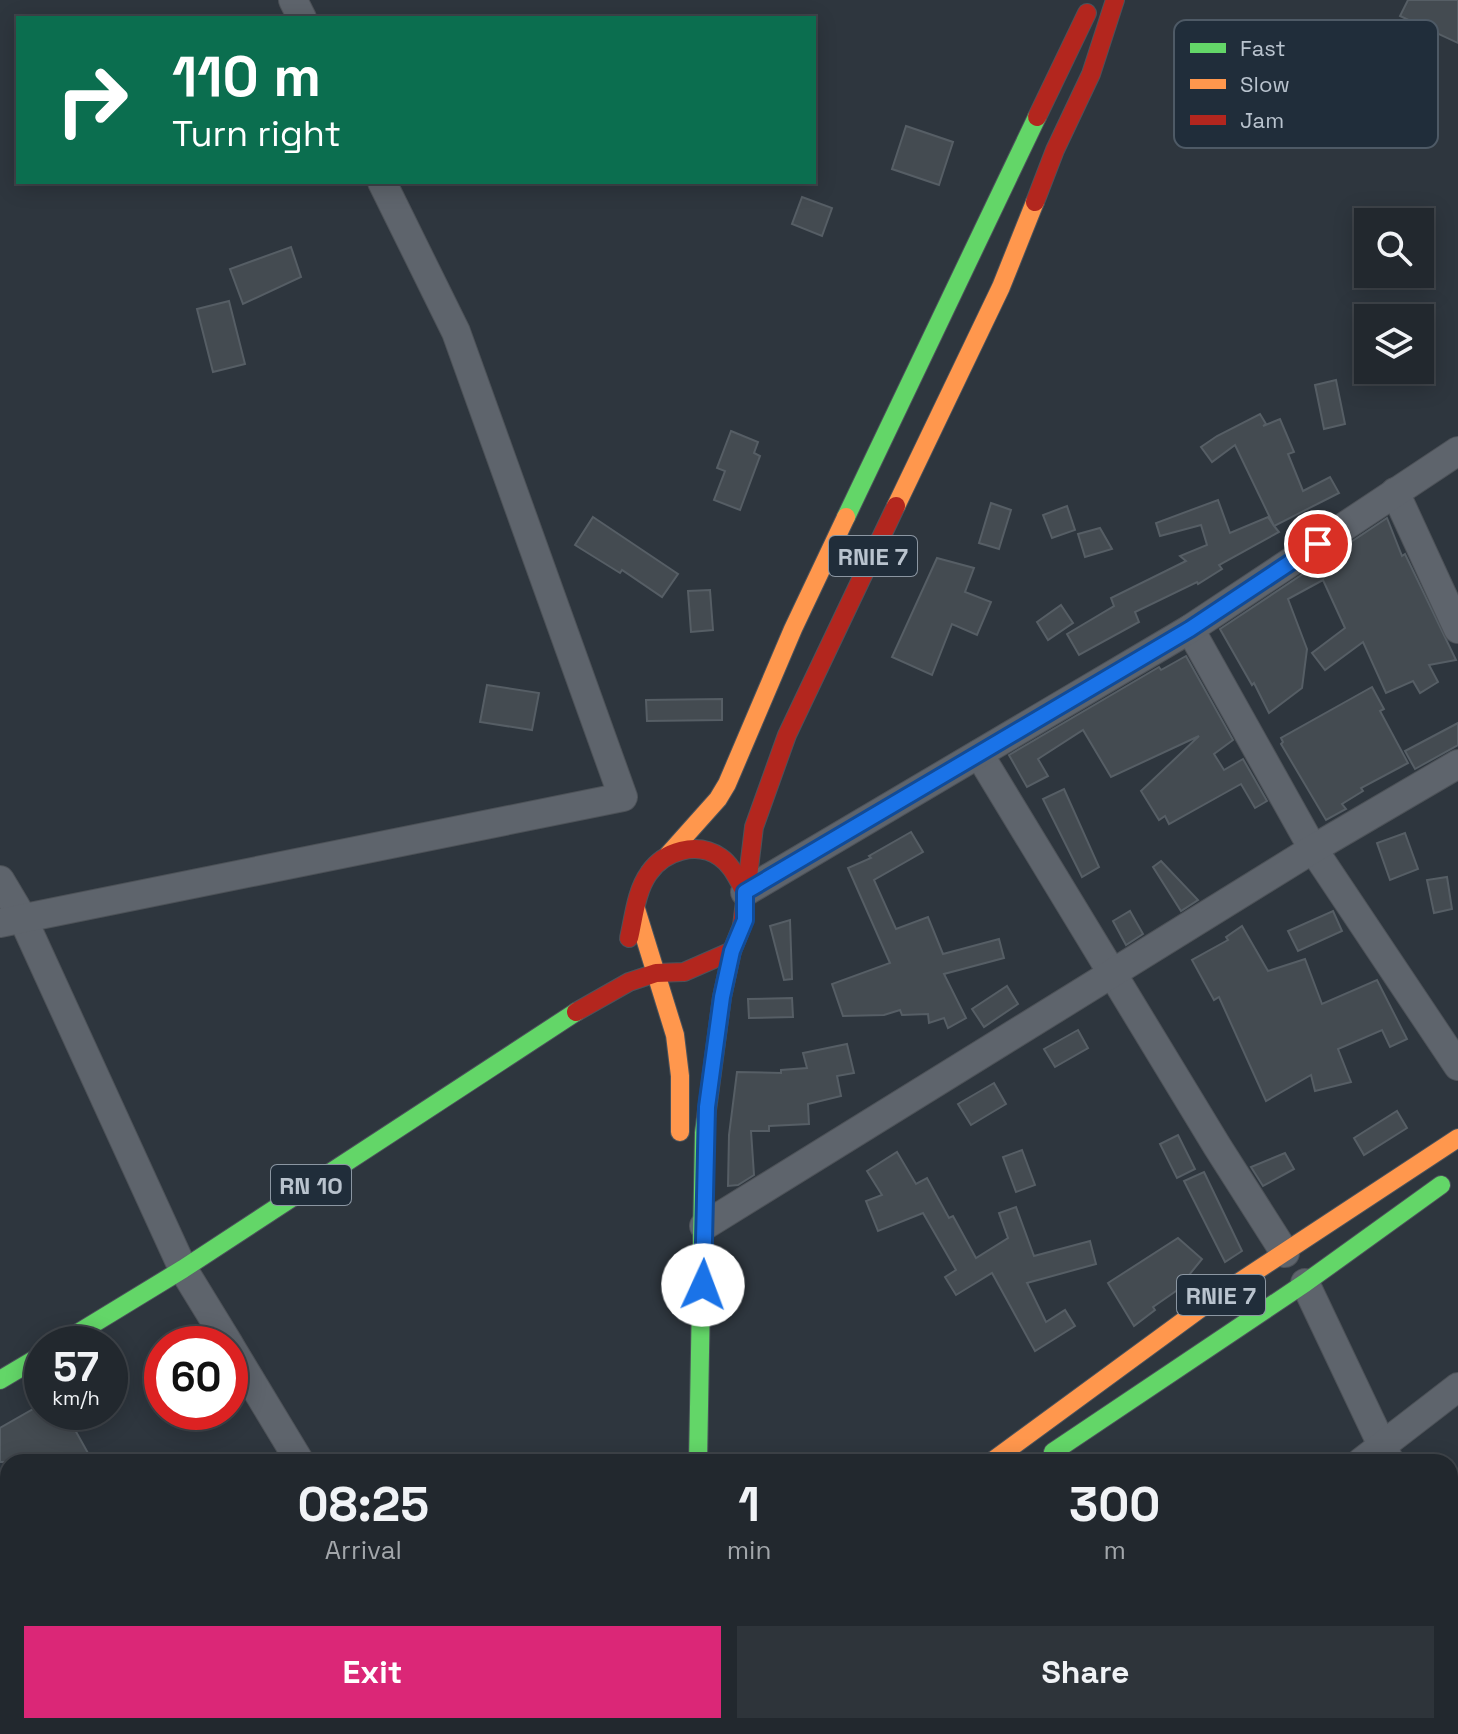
<!DOCTYPE html>
<html lang="en">
<head>
<meta charset="utf-8">
<style>
	:root { --surface:#22282e; --page:#2e343a; --text:#f1f3f6; --muted:#a2a6aa; --line:#3f444a; --accent:#db2777 }
	body { margin:0; font-family:"Space Grotesk",sans-serif; background:var(--page); color:var(--text); height:100vh; display:flex; flex-direction:column; font-size:30px; white-space:nowrap }
	* { box-sizing:border-box; margin:0 }
	p { font-size:26px; color:var(--muted) }
	.icon { flex:none; width:44px; height:44px; fill:none; stroke:currentColor; stroke-width:2; stroke-linecap:round; stroke-linejoin:round }
	.map { position:relative; flex:1; overflow:hidden }
	.details { position:absolute; left:0px; top:1454px; width:1458px; height:280px; display:flex; flex-direction:column; background:var(--surface); border-radius:24px 24px 0 0; box-shadow:0 4px 20px #0003,0 0 0 2px var(--line) }
	.details>* { flex:none }
	.guide { position:absolute; left:16px; top:16px; width:800px; height:168px; border-radius:0px; box-shadow:0 4px 20px #0003,0 0 0 2px var(--line); background:#0b6e4f; color:#fff; overflow:hidden }
	.fabs { position:absolute; left:1354px; top:208px; display:grid; gap:16px }
	.fabs a { display:grid; place-items:center; width:80px; height:80px; border-radius:0px; background:var(--surface); box-shadow:0 4px 20px #0003,0 0 0 2px var(--line); font-size:40px }
	.speed { position:absolute; left:24px; top:1326px; display:flex; gap:16px; font-size:40px; font-weight:700; text-align:center }
	.speed>* { display:grid; place-content:center; width:104px; height:104px; border-radius:50%; background:var(--surface); box-shadow:0 4px 20px #0003,0 0 0 2px var(--line); line-height:1 }
	.speed small { font-size:20px; font-weight:400 }
	.speed .limit { border:12px solid #d22; background:#fff; color:#111 }
	.pin { position:absolute; display:grid; place-items:center; width:68px; height:68px; color:#fff; margin:-34px; border:4px solid #fff; border-radius:50%; box-shadow:0 2px 8px #0007 }
	.me { position:absolute; width:88px; margin:-44px; rotate:2deg; stroke-linejoin:round; filter:drop-shadow(0 0 6px #0008) }
	.turn { display:flex; align-items:center; gap:28px; height:168px; padding:0 24px; font-size:36px }
	.turn .icon { width:104px; height:104px; stroke-width:2.5 }
	.turn b { display:block; font-size:56px; line-height:68px }
	.eta { display:flex; justify-content:space-evenly; align-items:center; height:136px; text-align:center }
	.eta b { font-size:48px; font-weight:700; line-height:56px }
	.action { display:flex; gap:16px; margin-top:auto; padding:16px 24px }
	.action a { flex:1; height:92px; border-radius:0px; background:var(--accent); color:#fff; font-size:32px; font-weight:700; line-height:92px; text-align:center }
	.action a+a { background:var(--page); color:var(--text) }
	.map>svg:first-child { display:block }
	.building { fill:#444b51; stroke:#565e65; stroke-width:2 }
	.lines { fill:none; stroke-linecap:round; stroke-linejoin:round }
	.street-casing { stroke:#4d5258; stroke-width:30 }
	.fast-casing { stroke:#4c535b; stroke-width:20 }
	.slow-casing { stroke:#4c535b; stroke-width:20 }
	.jam-casing { stroke:#4c535b; stroke-width:20 }
	.street { stroke:#5e646c; stroke-width:28 }
	.fast { stroke:#63d668; stroke-width:18 }
	.slow { stroke:#ff974d; stroke-width:18 }
	.jam { stroke:#b3261e; stroke-width:18 }
	.route-casing { stroke:#114b97; stroke-width:20 }
	.route { stroke:#1a73e8; stroke-width:14 }
	.labels { text-anchor:middle; dominant-baseline:central; stroke-width:8; stroke-linejoin:round; paint-order:stroke }
	.shield { fill:#202d3a; stroke:#8b96a2; stroke-width:2 }
	.shield-label { font-size:24px; font-weight:bold; fill:#b9c3ce }
	.key { fill:#202d3a; stroke:#4e5a66; stroke-width:2 }
	.key-label { font-size:22px; fill:#b9c3ce }
</style>
</head>
<body>
<div class="map">
<svg width="1458" height="1734" viewBox="0 0 1458 1734">
	<rect width="100%" height="100%" fill="#2e363e"/>
	<g class="building">
		<path d="M 1408,0 L 1458,0 L 1458,43 L 1400,16 Z"/>
		<path d="M 906,126 L 953,142 L 939,185 L 892,169 Z"/>
		<path d="M 802,197 L 832,208 L 822,236 L 792,224 Z"/>
		<path d="M 291,247 L 301,277 L 243,304 L 230,269 Z"/>
		<path d="M 229,301 L 245,364 L 213,372 L 197,309 Z"/>
		<path d="M 1336,380 L 1345,424 L 1324,429 L 1315,385 Z"/>
		<path d="M 1260,414 L 1266,424 L 1263,426 L 1280,419 L 1294,452 L 1288,454 L 1303,491 L 1330,477 L 1339,493 L 1274,526 L 1279,532 L 1219,565 L 1222,569 L 1198,584 L 1197,582 L 1135,612 L 1139,622 L 1079,655 L 1067,634 L 1114,606 L 1111,598 L 1186,561 L 1180,556 L 1207,545 L 1201,525 L 1160,536 L 1156,523 L 1218,500 L 1230,533 L 1268,517 L 1274,526 L 1235,445 L 1212,462 L 1201,447 L 1217,436 Z"/>
		<path d="M 731,431 L 758,442 L 754,453 L 760,456 L 740,510 L 714,500 L 725,471 L 717,468 Z"/>
		<path d="M 991,503 L 1011,510 L 999,549 L 979,543 Z"/>
		<path d="M 1067,506 L 1075,530 L 1052,538 L 1043,515 Z"/>
		<path d="M 593,517 L 678,574 L 662,597 L 622,570 L 620,573 L 575,545 Z"/>
		<path d="M 1387,518 L 1402,556 L 1405,554 L 1456,660 L 1429,665 L 1438,682 L 1420,693 L 1413,681 L 1386,693 L 1363,642 L 1325,670 L 1312,653 L 1345,628 L 1323,580 L 1288,599 L 1307,649 L 1302,688 L 1269,713 L 1254,683 L 1252,685 L 1220,629 Z"/>
		<path d="M 1100,528 L 1112,549 L 1085,557 L 1078,534 Z"/>
		<path d="M 937,558 L 974,568 L 965,592 L 991,602 L 977,635 L 952,624 L 932,675 L 892,657 Z"/>
		<path d="M 710,590 L 713,630 L 691,632 L 688,591 Z"/>
		<path d="M 1061,605 L 1073,623 L 1048,640 L 1037,622 Z"/>
		<path d="M 1186,656 L 1233,740 L 1214,754 L 1224,770 L 1243,759 L 1267,801 L 1255,808 L 1241,784 L 1169,824 L 1165,816 L 1159,820 L 1141,791 L 1199,736 L 1111,777 L 1083,730 L 1038,759 L 1048,776 L 1027,787 L 1009,755 L 1159,667 L 1161,670 Z"/>
		<path d="M 487,685 L 539,693 L 532,730 L 480,722 Z"/>
		<path d="M 1372,687 L 1384,709 L 1380,711 L 1408,763 L 1361,788 L 1363,791 L 1342,804 L 1346,809 L 1326,820 L 1281,744 L 1283,742 L 1281,738 Z"/>
		<path d="M 722,699 L 722,720 L 647,721 L 646,700 Z"/>
		<path d="M 1458,723 L 1458,745 L 1415,769 L 1405,751 Z"/>
		<path d="M 1064,789 L 1099,867 L 1082,877 L 1043,799 Z"/>
		<path d="M 911,832 L 923,852 L 874,880 L 896,929 L 928,917 L 943,954 L 999,939 L 1004,958 L 944,974 L 966,1018 L 948,1028 L 944,1018 L 929,1023 L 928,1014 L 902,1015 L 900,1010 L 884,1015 L 843,1016 L 832,984 L 890,963 L 848,868 L 871,858 L 869,856 Z"/>
		<path d="M 1405,833 L 1418,869 L 1390,880 L 1377,843 Z"/>
		<path d="M 1161,861 L 1198,900 L 1181,911 L 1153,867 Z"/>
		<path d="M 1447,877 L 1452,909 L 1434,913 L 1427,880 Z"/>
		<path d="M 1130,911 L 1143,934 L 1126,945 L 1113,921 Z"/>
		<path d="M 1333,911 L 1342,931 L 1298,951 L 1288,931 Z"/>
		<path d="M 790,920 L 792,979 L 784,980 L 770,926 Z"/>
		<path d="M 1242,926 L 1268,971 L 1305,959 L 1322,1004 L 1377,980 L 1407,1039 L 1390,1047 L 1382,1030 L 1338,1049 L 1351,1082 L 1315,1091 L 1311,1075 L 1266,1101 L 1219,997 L 1214,1000 L 1192,960 L 1228,940 L 1226,937 Z"/>
		<path d="M 1007,986 L 1018,1004 L 984,1027 L 972,1009 Z"/>
		<path d="M 792,998 L 793,1017 L 749,1018 L 748,999 Z"/>
		<path d="M 1078,1030 L 1088,1048 L 1055,1067 L 1044,1049 Z"/>
		<path d="M 847,1044 L 854,1073 L 837,1076 L 841,1096 L 808,1104 L 809,1124 L 769,1126 L 769,1131 L 751,1131 L 754,1175 L 738,1185 L 728,1186 L 729,1135 L 737,1072 L 781,1073 L 781,1070 L 807,1068 L 803,1053 Z"/>
		<path d="M 994,1083 L 1006,1104 L 971,1125 L 958,1104 Z"/>
		<path d="M 1397,1111 L 1407,1128 L 1364,1155 L 1354,1138 Z"/>
		<path d="M 1178,1135 L 1195,1169 L 1177,1178 L 1160,1144 Z"/>
		<path d="M 1022,1150 L 1035,1185 L 1016,1192 L 1003,1157 Z"/>
		<path d="M 897,1152 L 916,1184 L 927,1178 L 949,1218 L 953,1216 L 976,1258 L 1008,1238 L 999,1213 L 1016,1207 L 1034,1256 L 1090,1241 L 1096,1264 L 1027,1283 L 1046,1322 L 1065,1310 L 1075,1326 L 1035,1351 L 992,1273 L 956,1295 L 945,1277 L 956,1270 L 923,1213 L 878,1231 L 866,1201 L 882,1195 L 867,1171 Z"/>
		<path d="M 1285,1153 L 1294,1169 L 1263,1186 L 1251,1167 Z"/>
		<path d="M 1204,1172 L 1242,1251 L 1225,1262 L 1184,1181 Z"/>
		<path d="M 1178,1238 L 1202,1259 L 1176,1291 L 1153,1307 L 1155,1310 L 1134,1326 L 1108,1283 Z"/>
		<path d="M 42,1404 L 42,1412 L 65,1412 L 93,1462 L 0,1462 L 0,1428 Z"/>
	</g>
	<g class="lines">
		<defs>
			<g id="street">
				<path d="M 293,0 L 302,18"/>
				<path d="M 1395,492 L 1458,629"/>
				<path d="M 1190,629 L 1313,849 L 1458,1066"/>
				<path d="M 979,754 L 1217,1146 L 1285,1253"/>
				<path d="M 0,880 L 22,917 L 183,1269 L 229,1344"/>
				<path d="M 745,892 L 1190,629 L 1458,451"/>
				<path d="M 0,923 L 623,797 L 456,332 L 382,182"/>
				<path d="M 704,1226 L 1313,849 L 1458,764"/>
				<path d="M 1305,1283 L 1390,1462"/>
				<path d="M 230,1346 L 300,1462"/>
				<path d="M 1361,1462 L 1458,1387"/>
				<path d="M 1450,1591 L 1458,1609"/>
				<path d="M 0,1619 L 8,1634"/>
				<path d="M 0,1720 L 8,1714"/>
				<path d="M 57,1726 L 61,1734"/>
				<path d="M 459,1726 L 463,1734"/>
				<path d="M 810,1726 L 814,1734"/>
				<path d="M 658,1734 L 670,1726"/>
				<path d="M 1007,1734 L 1019,1726"/>
			</g>
			<g id="fast">
				<path d="M 846,517 L 1037,117"/>
				<path d="M 60,1344 L 183,1269 L 576,1012"/>
				<path d="M 0,1380 L 42,1355"/>
				<path d="M 1053,1452 L 1305,1283 L 1441,1185"/>
				<path d="M 698,1462 L 704,1133 L 722,997 L 732,951 L 742,926"/>
			</g>
			<g id="slow">
				<path d="M 896,506 L 1001,287 L 1035,202"/>
				<path d="M 668,855 L 718,799 L 727,784 L 793,629 L 846,517"/>
				<path d="M 636,909 L 675,1035 L 680,1076 L 680,1132"/>
				<path d="M 991,1462 L 1212,1300 L 1458,1138"/>
			</g>
			<g id="jam">
				<path d="M 1037,117 L 1087,13"/>
				<path d="M 1035,202 L 1055,150 L 1091,74 L 1115,0"/>
				<path d="M 742,926 L 754,827 L 787,735 L 896,506"/>
				<path d="M 629,938 C 634,917 636,891 649,873 C 664,851 697,841 720,857 C 732,865 738,880 745,892"/>
				<path d="M 576,1012 L 629,982 L 656,973 L 684,972 L 732,951"/>
			</g>
		</defs>
		<use href="#street" class="street-casing"/>
		<use href="#fast" class="fast-casing"/>
		<use href="#slow" class="slow-casing"/>
		<use href="#jam" class="jam-casing"/>
		<use href="#street" class="street"/>
		<use href="#fast" class="fast"/>
		<use href="#slow" class="slow"/>
		<use href="#jam" class="jam"/>
	</g>
	<g class="lines">
		<defs>
			<path id="route" d="M 703,1285 L 707,1107 L 722,997 L 732,951 L 745,920 L 745,892 L 1190,629 L 1318,544"/>
		</defs>
		<use href="#route" class="route-casing"/>
		<use href="#route" class="route"/>
	</g>
	<g class="labels">
		<g class="shield">
			<rect x="829" y="536" width="88" height="40" rx="6"/>
			<rect x="271" y="1165" width="80" height="40" rx="6"/>
			<rect x="1177" y="1275" width="88" height="40" rx="6"/>
		</g>
		<g class="shield-label">
			<text x="873" y="556">RNIE 7</text>
			<text x="311" y="1185">RN 10</text>
			<text x="1221" y="1295">RNIE 7</text>
		</g>
	</g>
	<rect x="1174" y="20" width="264" height="128" rx="12" class="key"/>
	<rect x="1190" y="43" width="36" height="10" fill="#63d668"/>
	<rect x="1190" y="79" width="36" height="10" fill="#ff974d"/>
	<rect x="1190" y="115" width="36" height="10" fill="#b3261e"/>
	<g class="key-label">
		<text x="1240" y="56">Fast</text>
		<text x="1240" y="92">Slow</text>
		<text x="1240" y="128">Jam</text>
	</g>
</svg>
<div class="fabs">
<a><svg class="icon" aria-label="search" viewBox="0 0 24 24"><circle cx="10" cy="10" r="6"/><path d="M15 15l6 6"/></svg></a>
<a><svg class="icon" aria-label="layers" viewBox="0 0 24 24"><path d="M12 4l9 5-9 5-9-5zM3 14l9 5 9-5"/></svg></a>
</div>
<div class="speed"><div>57<small>km/h</small></div><div class="limit">60</div></div>
<div class="pin" style="left:1318px;top:544px;background:#d93025"><svg class="icon" aria-label="arrive" viewBox="0 0 24 24"><path d="M6 21V4h12l-3 4 3 4H6"/></svg></div>
<svg class="me" style="left:703px;top:1285px" viewBox="-20 -20 40 40"><circle r="19" fill="#fff"/><path d="M0-13L10 11 0 6-10 11z" fill="#1a73e8"/></svg>
<div class="guide">
<div class="turn"><svg class="icon" aria-label="right" viewBox="0 0 24 24"><path d="M7 20v-9h11M14 6l5 5-5 5"/></svg><div><b>110 m</b>Turn right</div></div>
</div>
<section class="details">
<div class="eta">
<div><b>08:25</b><p>Arrival</p></div>
<div><b>1</b><p>min</p></div>
<div><b>300</b><p>m</p></div>
</div>
<div class="action"><a>Exit</a><a>Share</a></div>
</section>
</div>
</body>
</html>
